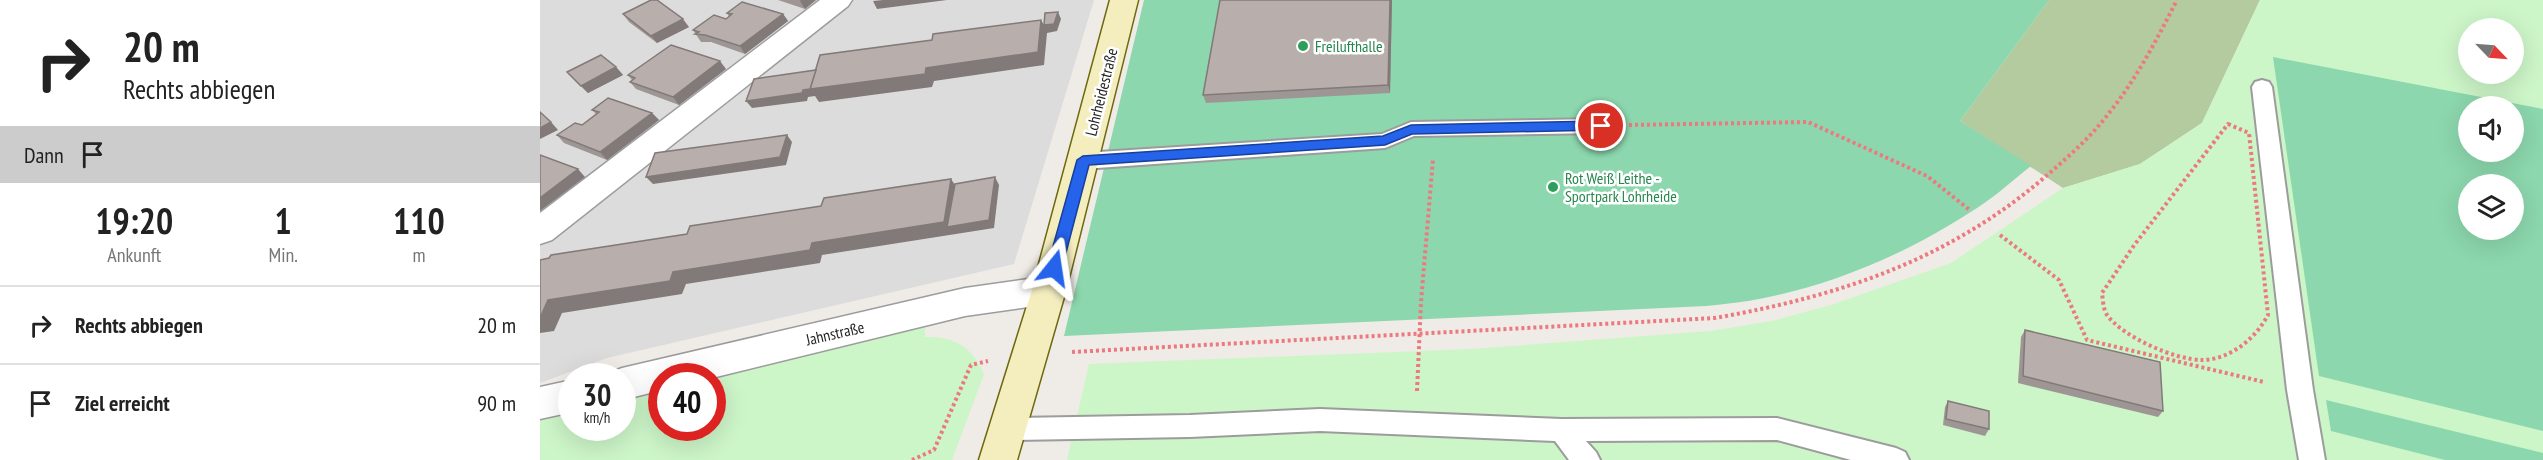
<!DOCTYPE html>
<html lang="de">
<head>
<meta charset="utf-8">
<style>
	:root { --surface:#fff; --page:#f6f6f6; --text:#222; --muted:#767676; --line:#e0e0e0 }
	body { margin:0; font-family:"PT Sans Narrow",sans-serif; background:var(--page); color:var(--text); height:100vh; display:flex; flex-direction:column; font-size:22px; white-space:nowrap }
	* { box-sizing:border-box; margin:0 }
	p { font-size:20px; color:var(--muted) }
	.icon { flex:none; width:33px; height:33px; fill:none; stroke:currentColor; stroke-width:2; stroke-linecap:round; stroke-linejoin:round }
	.map { position:relative; flex:1; overflow:hidden }
	.drawer { display:flex; flex-direction:column; background:var(--surface); width:540px }
	.drawer>* { flex:none }
	.top-card { background:#fff; color:var(--text); overflow:hidden }
	.needle { width:39px; rotate:115deg }
	.buttons { position:absolute; left:1918px; top:18px; display:grid; gap:12px }
	.buttons a { display:grid; place-items:center; width:66px; height:66px; border-radius:50%; background:var(--surface); box-shadow:0 6px 24px #0002; font-size:30px }
	.speed { position:absolute; left:18px; top:363px; display:flex; gap:12px; font-size:30px; font-weight:700; text-align:center }
	.speed>* { display:grid; place-content:center; width:78px; height:78px; border-radius:50%; background:var(--surface); box-shadow:0 6px 24px #0002; line-height:1 }
	.speed small { font-size:15px; font-weight:400 }
	.speed .limit { border:9px solid #d22; background:#fff; color:#111 }
	.pin { position:absolute; display:grid; place-items:center; width:51px; height:51px; color:#fff; margin:-26px; border:3px solid #fff; border-radius:50%; box-shadow:0 2px 6px #0007 }
	.me { position:absolute; width:66px; margin:-33px; rotate:15deg; stroke-linejoin:round; filter:drop-shadow(0 0 4px #0008) }
	.turn { display:flex; align-items:center; gap:21px; height:126px; padding:0 24px; font-size:27px }
	.turn .icon { width:78px; height:78px; stroke-width:2.5 }
	.turn b { display:block; font-size:42px; line-height:51px }
	.then { display:flex; align-items:center; height:57px; padding:0 24px; background:#0003; gap:12px; font-size:22px }
	.eta { display:flex; justify-content:space-evenly; align-items:center; height:102px; text-align:center }
	.eta b { font-size:36px; font-weight:700; line-height:42px }
	ul { padding:0; list-style:none }
	li { display:flex; align-items:center; gap:18px; height:78px; padding:0 24px; border-top:2px solid var(--line) }
	li div { flex:1 }
	li b { display:block; font-size:22px }
	li em { font-style:normal }
	main { display:flex; flex:1; min-height:0 }
	.map>svg:first-child { display:block }
	.residential { fill:#dddcdc }
	.forest { fill:#b3cb9f }
	.park { fill:#ccf5c8; fill-rule:evenodd }
	.pitch { fill:#8cd7ad; fill-rule:evenodd }
	.lines { fill:none; stroke-linecap:round; stroke-linejoin:round }
	.lane-casing { stroke:#9c9c9c; stroke-width:4 }
	.street-casing { stroke:#9c9c9c; stroke-width:3 }
	.secondary-casing { stroke:#6e680f; stroke-width:3 }
	.path { stroke:#ed7980; stroke-width:4; stroke-dasharray:3 3; stroke-linecap:butt }
	.lane { fill:#fff; fill-rule:evenodd }
	.street { fill:#fff; fill-rule:evenodd }
	.secondary { fill:#f4eebf; fill-rule:evenodd }
	.wall { fill:#9e9694 }
	.shaded-wall { fill:#817a78 }
	.building { fill:#b8afac; stroke:#817a78; stroke-width:1.5 }
	.route { fill:#2563eb; stroke:#184099; stroke-width:1.5 }
	.leisure-dot { fill:#2e9e5b; stroke:#fff; stroke-width:2 }
	.labels { text-anchor:middle; dominant-baseline:central; stroke-width:5; stroke-linejoin:round; paint-order:stroke }
	.leisure-label { font-size:16px; fill:#27864d; stroke:#fff; text-anchor:start }
	.street-label { font-size:16px; fill:#1f1f1f; stroke:#fff }
</style>
</head>
<body>
<main>
<section class="drawer">
<div class="top-card">
<div class="turn"><svg class="icon" aria-label="right" viewBox="0 0 24 24"><path d="M7 20v-9h11M14 6l5 5-5 5"/></svg><div><b>20 m</b>Rechts abbiegen</div></div>
<div class="then">Dann<svg class="icon" aria-label="arrive" viewBox="0 0 24 24"><path d="M6 21V4h12l-3 4 3 4H6"/></svg></div>
</div>
<div class="eta">
<div><b>19:20</b><p>Ankunft</p></div>
<div><b>1</b><p>Min.</p></div>
<div><b>110</b><p>m</p></div>
</div>
<ul>
<li><svg class="icon" aria-label="right" viewBox="0 0 24 24"><path d="M7 20v-9h11M14 6l5 5-5 5"/></svg><div><b>Rechts abbiegen</b></div><em>20 m</em></li>
<li><svg class="icon" aria-label="arrive" viewBox="0 0 24 24"><path d="M6 21V4h12l-3 4 3 4H6"/></svg><div><b>Ziel erreicht</b></div><em>90 m</em></li>
</ul>
</section>
<div class="map">
<svg width="2003" height="460" viewBox="0 0 2003 460">
	<rect width="100%" height="100%" fill="#efebe6"/>
	<path class="residential" d="M 0,0 L 554,0 L 474,264 L 67,358 L 0,383 Z"/>
	<path class="forest" d="M 1509,0 L 1720,0 L 1662,123 L 1600,164 L 1523,188 L 1420,121 Z"/>
	<g class="park">
		<path d="M 1720,0 L 2003,0 L 2003,460 L 527,460 L 549,364 L 932,349 L 1171,331 L 1232,321 L 1291,305 L 1411,263 L 1523,188 L 1600,164 L 1662,123 ZM 1929,28 L 1974,28 L 1974,74 L 1929,74 ZM 1929,106 L 1974,106 L 1974,152 L 1929,152 ZM 1929,184 L 1974,184 L 1974,230 L 1929,230 Z"/>
		<path d="M 385,327 L 385,337 C 415,336 432,347 444,374 L 412,460 L 0,460 L 0,420 L 31,412 L 32,428 L 82,428 L 83,400 L 121,390 L 122,428 L 172,428 L 173,378 Z"/>
	</g>
	<g class="pitch">
		<path d="M 604,0 L 1509,0 L 1420,121 L 1491,166 C 1473,180 1456,196 1437,208 C 1373,250 1300,283 1224,298 C 1205,302 1185,304 1166,306 L 524,336 Z"/>
		<path d="M 1733,57 L 2003,109 L 2003,431 L 1779,376 ZM 1974,106 L 1974,152 L 1929,152 L 1929,106 ZM 1929,184 L 1974,184 L 1974,230 L 1929,230 Z"/>
		<path d="M 1786,400 L 2003,453 L 2003,460 L 1905,460 L 1791,431 Z"/>
	</g>
	<g class="lines">
		<defs>
			<g id="lane">
				<path d="M 1722,80 L 1729,82 L 1732,87 L 1773,390 L 1785,460 L 1759,460 L 1747,390 L 1712,87 L 1715,82 Z"/>
				<path d="M 1061,119 L 1068,121 L 1071,126 L 1068,131 L 1061,133 L 874,136 L 845,148 L 543,169 L 535,166 L 532,161 L 535,156 L 543,153 L 842,134 L 871,122 Z"/>
				<path d="M 780,409 L 1022,419 L 1237,418 L 1356,448 L 1365,452 L 1369,460 L 1311,460 L 1237,440 L 1046,441 L 1056,452 L 1060,460 L 1029,460 L 1015,441 L 780,431 L 650,437 L 469,440 L 460,437 L 456,429 L 460,421 L 469,418 L 650,415 Z"/>
			</g>
			<g id="street">
				<path d="M 280,0 L 312,0 L 308,6 L 12,240 L 0,244 L 0,213 Z"/>
				<path d="M 509,276 L 521,280 L 526,290 L 521,300 L 509,304 L 425,316 L 172,378 L 122,376 L 122,390 L 82,400 L 82,376 L 67,376 L 69,373 L 82,368 L 425,288 Z"/>
				<path d="M 32,380 L 32,412 L 0,419 L 0,387 Z"/>
			</g>
			<path id="secondary" d="M 570,0 L 598,0 L 526,290 L 477,460 L 439,460 L 492,290 Z"/>
		</defs>
		<use href="#lane" class="lane-casing"/>
		<use href="#street" class="street-casing"/>
		<use href="#secondary" class="secondary-casing"/>
		<g class="path">
			<path d="M 1688,124 L 1709,133 L 1728,315 C 1716,338 1690,360 1662,360 C 1635,360 1583,337 1567,315 C 1563,309 1563,300 1562,293 L 1595,244 Z"/>
			<path d="M 1089,125 L 1268,122 L 1387,176 L 1431,211"/>
			<path d="M 1460,235 L 1519,280 L 1547,340 L 1724,382"/>
			<path d="M 532,352 L 1175,318 C 1299,296 1407,261 1505,177 C 1528,157 1551,137 1569,113 C 1597,78 1617,39 1637,0"/>
			<path d="M 877,391 L 881,302 L 893,159"/>
			<path d="M 372,460 L 394,450 L 431,365 L 448,361"/>
		</g>
		<use href="#lane" class="lane"/>
		<use href="#street" class="street"/>
		<use href="#secondary" class="secondary"/>
	</g>
	<g class="wall">
		<path d="M 238,0 L 276,0 L 265,9 Z"/>
		<path d="M 852,0 L 850,93 L 666,103 L 663,95 Z"/>
		<path d="M 187,13 L 243,14 L 248,21 L 205,54 L 171,42 L 161,42 L 153,30 L 186,19 L 189,17 Z"/>
		<path d="M 83,14 L 149,27 L 117,43 L 89,22 Z"/>
		<path d="M 76,67 L 83,75 L 48,93 L 27,72 Z"/>
		<path d="M 186,69 L 139,105 L 96,89 L 90,82 L 92,80 L 88,75 Z"/>
		<path d="M 52,110 L 112,113 L 119,120 L 67,160 L 24,143 L 17,135 L 42,125 L 56,114 Z"/>
		<path d="M 1485,330 L 1623,411 L 1618,417 L 1478,383 L 1481,337 Z"/>
		<path d="M 1408,401 L 1449,429 L 1445,436 L 1403,425 L 1405,407 Z"/>
	</g>
	<g class="shaded-wall">
		<path d="M 261,0 L 276,0 L 265,9 L 260,1 Z"/>
		<path d="M 343,0 L 407,0 L 337,9 L 333,1 Z"/>
		<path d="M 850,0 L 852,0 L 850,93 L 848,85 Z"/>
		<path d="M 518,12 L 521,19 L 517,31 L 507,33 L 504,65 L 394,81 L 392,87 L 279,102 L 275,96 L 268,97 L 267,101 L 212,108 L 206,101 L 386,68 L 501,20 L 504,25 Z"/>
		<path d="M 243,14 L 248,21 L 205,54 L 200,46 Z"/>
		<path d="M 143,19 L 149,27 L 117,43 L 111,36 Z"/>
		<path d="M 180,61 L 186,69 L 139,105 L 133,97 Z"/>
		<path d="M 76,67 L 83,75 L 48,93 L 41,86 Z"/>
		<path d="M 112,113 L 119,120 L 67,160 L 60,152 Z"/>
		<path d="M 11,122 L 18,130 L 0,139 L 0,128 Z"/>
		<path d="M 247,135 L 252,142 L 246,165 L 113,184 L 106,177 Z"/>
		<path d="M 38,169 L 45,177 L 0,211 L 0,198 Z"/>
		<path d="M 455,177 L 459,185 L 454,228 L 282,255 L 280,263 L 146,284 L 142,294 L 22,313 L 14,331 L 0,333 L 0,318 L 8,300 L 133,272 L 272,243 L 411,179 L 419,191 Z"/>
	</g>
	<g class="building">
		<path d="M 111,0 L 117,0 L 143,19 L 111,36 L 83,14 Z"/>
		<path d="M 680,0 L 850,0 L 848,85 L 663,95 Z"/>
		<path d="M 202,2 L 243,14 L 200,46 L 165,35 L 155,34 L 159,32 L 153,30 L 174,15 L 186,19 L 192,14 L 187,13 Z"/>
		<path d="M 518,12 L 514,24 L 504,25 L 505,13 Z"/>
		<path d="M 501,20 L 498,52 L 386,68 L 385,74 L 270,89 L 280,55 L 392,40 L 393,34 Z"/>
		<path d="M 131,45 L 180,61 L 133,97 L 90,82 L 95,78 L 88,75 Z"/>
		<path d="M 61,55 L 76,67 L 41,86 L 27,72 Z"/>
		<path d="M 276,70 L 270,89 L 263,90 L 262,93 L 206,101 L 214,79 Z"/>
		<path d="M 68,98 L 112,113 L 60,152 L 17,135 L 35,123 L 42,125 L 59,112 L 52,110 Z"/>
		<path d="M 0,112 L 11,122 L 0,128 Z"/>
		<path d="M 247,135 L 240,157 L 106,177 L 115,153 Z"/>
		<path d="M 0,155 L 38,169 L 0,198 Z"/>
		<path d="M 455,177 L 449,220 L 407,227 L 415,184 Z"/>
		<path d="M 411,179 L 404,222 L 272,243 L 270,250 L 133,272 L 130,281 L 8,300 L 0,318 L 0,260 L 9,258 L 11,255 L 147,234 L 150,226 L 281,206 L 284,198 Z"/>
		<path d="M 1485,330 L 1620,362 L 1623,411 L 1483,376 Z"/>
		<path d="M 1408,401 L 1449,411 L 1449,429 L 1406,419 Z"/>
	</g>
	<path class="route" d="M 1061,121 L 1068,126 L 1061,130 L 872,134 L 845,145 L 549,165 L 522,268 L 519,272 L 510,272 L 507,268 L 537,160 L 543,156 L 843,136 L 871,125 Z"/>
	<g class="leisure-dot">
		<circle cx="763" cy="46" r="6"/>
		<circle cx="1013" cy="187" r="6"/>
	</g>
	<g class="labels">
		<g class="leisure-label">
			<text x="775" y="46">Freilufthalle</text>
			<text x="1025" y="178">Rot Weiß Leithe -<tspan x="1025" dy="18">Sportpark Lohrheide</tspan></text>
		</g>
		<g class="street-label">
			<text transform="translate(561 92) rotate(-76)">Lohrheidestraße</text>
			<text transform="translate(295 333) rotate(-13)">Jahnstraße</text>
		</g>
	</g>
</svg>
<div class="buttons">
<a><svg class="needle" viewBox="-14 -14 28 28"><path d="M0-13l5 13h-10z" fill="#e53935"/><path d="M0 13l5-13h-10z" fill="#767676"/></svg></a>
<a><svg class="icon" aria-label="sound" viewBox="0 0 24 24"><path d="M4 9h4l5-4v14l-5-4H4zM17 9q2 3 0 6"/></svg></a>
<a><svg class="icon" aria-label="layers" viewBox="0 0 24 24"><path d="M12 4l9 5-9 5-9-5zM3 14l9 5 9-5"/></svg></a>
</div>
<div class="speed"><div>30<small>km/h</small></div><div class="limit">40</div></div>
<div class="pin" style="left:1061px;top:126px;background:#d93025"><svg class="icon" aria-label="arrive" viewBox="0 0 24 24"><path d="M6 21V4h12l-3 4 3 4H6"/></svg></div>
<svg class="me" style="left:514px;top:268px" viewBox="-20 -20 40 40"><path d="M0-17L14 15 0 8-14 15z" fill="#2563eb" stroke="#fff" stroke-width="4"/></svg>
</div>
</main>
</body>
</html>
